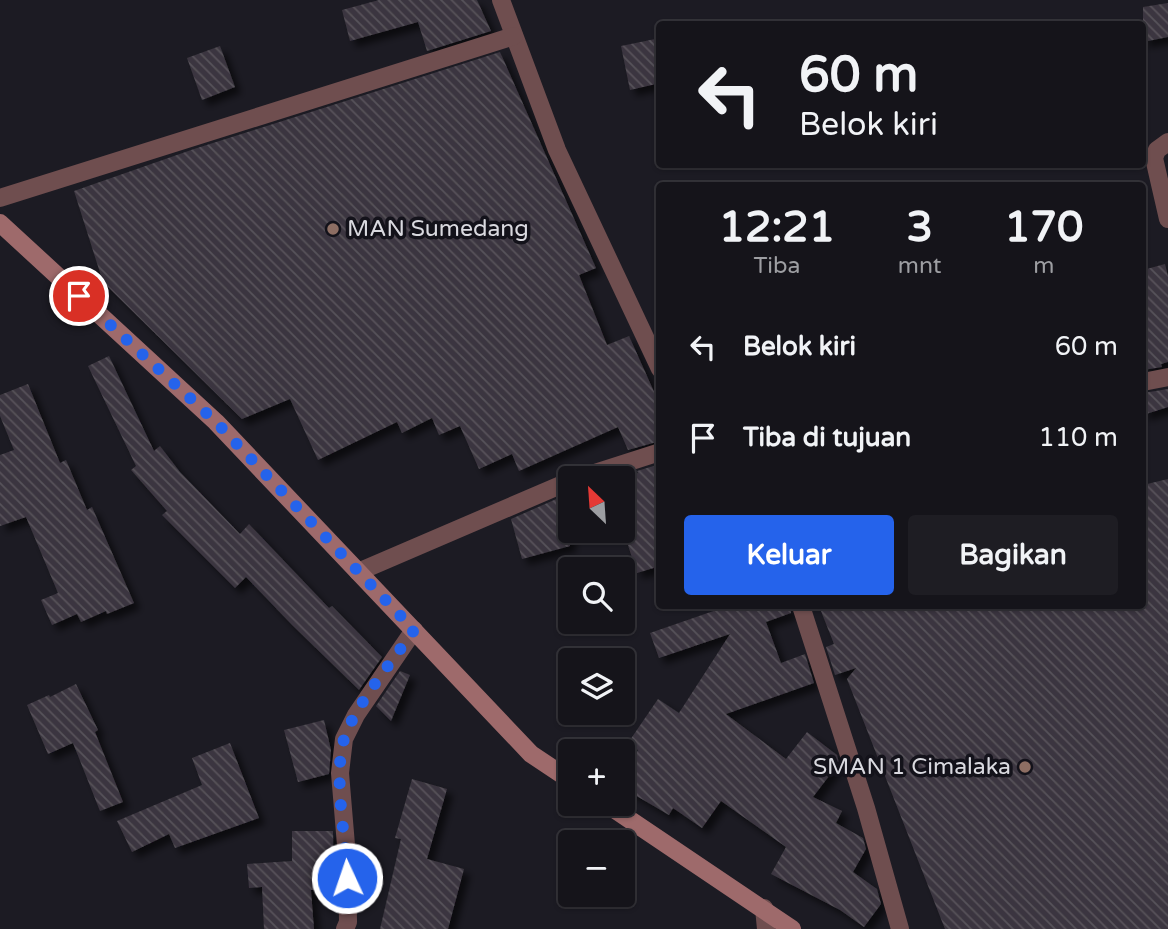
<!DOCTYPE html>
<html lang="id">
<head>
<meta charset="utf-8">
<style>
	:root { --surface:#15141a; --page:#1e1d23; --text:#f1f3f6; --muted:#9d9ea2; --line:#343339; --accent:#2563eb }
	body { margin:0; font-family:"Varela Round",sans-serif; background:var(--page); color:var(--text); height:100vh; display:flex; flex-direction:column; font-size:26px; white-space:nowrap }
	* { box-sizing:border-box; margin:0 }
	p { font-size:23px; color:var(--muted) }
	.icon { flex:none; width:38px; height:38px; fill:none; stroke:currentColor; stroke-width:2; stroke-linecap:round; stroke-linejoin:round }
	.map { position:relative; flex:1; overflow:hidden }
	.side { position:absolute; left:656px; top:182px; width:490px; height:427px; display:flex; flex-direction:column; background:var(--surface); border-radius:7px; box-shadow:0 2px 5px #0004,0 0 0 2px var(--line) }
	.side>* { flex:none }
	.top-card { position:absolute; left:656px; top:21px; width:490px; height:147px; border-radius:7px; box-shadow:0 2px 5px #0004,0 0 0 2px var(--line); background:#15141a; color:var(--text); overflow:hidden }
	.needle { width:46px; rotate:335deg }
	.tools { position:absolute; left:558px; top:466px; display:grid; gap:14px }
	.tools a { display:grid; place-items:center; width:77px; height:77px; border-radius:7px; background:var(--surface); box-shadow:0 2px 5px #0004,0 0 0 2px var(--line); font-size:35px }
	.pin { position:absolute; display:grid; place-items:center; width:60px; height:60px; color:#fff; margin:-30px; border:4px solid #fff; border-radius:50%; box-shadow:0 2px 7px #0007 }
	.me { position:absolute; width:77px; margin:-38px; rotate:357deg; stroke-linejoin:round; filter:drop-shadow(0 0 5px #0008) }
	.turn { display:flex; align-items:center; gap:24px; height:147px; padding:0 28px; font-size:32px }
	.turn .icon { width:91px; height:91px; stroke-width:2.5 }
	.turn b { display:block; font-size:49px; line-height:60px }
	.eta { display:flex; justify-content:space-evenly; align-items:center; height:119px; text-align:center }
	.eta b { font-size:42px; font-weight:700; line-height:49px }
	.primary-button { display:flex; gap:14px; margin-top:auto; padding:14px 28px }
	.primary-button a { flex:1; height:80px; border-radius:7px; background:var(--accent); color:#fff; font-size:28px; font-weight:700; line-height:80px; text-align:center }
	.primary-button a+a { background:var(--page); color:var(--text) }
	ul { padding:0; list-style:none }
	li { display:flex; align-items:center; gap:21px; height:91px; padding:0 28px }
	li div { flex:1 }
	li b { display:block; font-size:26px }
	li em { font-style:normal }
	.map>svg:first-child { display:block }
	.building { fill:url(#building-back-hatch); filter:url(#shadow) }
	.lines { fill:none; stroke-linecap:round; stroke-linejoin:round }
	.street { stroke:#6f4e4f; stroke-width:18 }
	.secondary { stroke:#9e6a6b; stroke-width:18 }
	.route { stroke:#2563eb; stroke-width:12; stroke-dasharray:0 21.6 }
	.education-dot { fill:#8d6e63; stroke:#13121a; stroke-width:2.5 }
	.labels { text-anchor:middle; dominant-baseline:central; stroke-width:7; stroke-linejoin:round; paint-order:stroke }
	.poi-label { font-size:23px; fill:#d9d9df; stroke:#13121a; text-anchor:start }
</style>
</head>
<body>
<div class="map">
<svg width="1168" height="929" viewBox="0 0 1168 929">
	<defs>
		<pattern id="building-back-hatch" width="6" height="6" patternUnits="userSpaceOnUse" patternTransform="scale(1.75)"><rect width="6" height="6" fill="#3b363f"/><path d="M-1 5l2 2M0 0l6 6M5-1l2 2" fill="none" stroke="#57525a"/></pattern>
		<filter id="shadow"><feDropShadow dx="6" dy="6" stdDeviation="3.5" flood-color="#0009"/></filter>
	</defs>
	<rect width="100%" height="100%" fill="#1c1b23"/>
	<g class="building">
		<path d="M 379,0 L 477,0 L 491,31 L 427,51 L 418,22 L 350,41 L 342,10 Z"/>
		<path d="M 1168,3 L 1168,37 L 1143,42 L 1143,7 Z"/>
		<path d="M 660,38 L 660,83 L 630,90 L 621,46 Z"/>
		<path d="M 220,46 L 235,87 L 202,100 L 187,58 Z"/>
		<path d="M 500,52 L 596,268 L 579,275 L 607,345 L 629,336 L 660,405 L 660,441 L 628,450 L 618,427 L 519,471 L 512,454 L 479,469 L 460,426 L 439,435 L 432,418 L 402,433 L 397,422 L 318,460 L 290,399 L 242,419 L 103,282 L 74,191 L 194,149 Z"/>
		<path d="M 1165,264 L 1168,276 L 1168,362 L 1161,364 L 1162,367 L 1143,370 L 1143,270 Z"/>
		<path d="M 109,356 L 154,451 L 160,446 L 180,472 L 240,534 L 249,524 L 329,608 L 332,606 L 382,657 L 359,690 L 292,625 L 246,577 L 235,588 L 162,515 L 167,511 L 131,470 L 136,466 L 88,366 Z"/>
		<path d="M 28,384 L 60,463 L 66,460 L 87,510 L 92,507 L 134,603 L 107,614 L 106,611 L 81,622 L 77,614 L 52,625 L 41,600 L 58,593 L 26,517 L 0,526 L 0,455 L 14,450 L 0,416 L 0,395 Z"/>
		<path d="M 1168,389 L 1168,407 L 1143,415 L 1143,393 Z"/>
		<path d="M 660,464 L 660,566 L 637,573 L 623,530 L 623,476 L 638,473 L 637,471 Z"/>
		<path d="M 1168,479 L 1168,929 L 945,929 L 847,679 L 856,668 L 835,675 L 826,647 L 834,644 L 819,606 L 1143,606 L 1143,485 Z"/>
		<path d="M 570,493 L 570,546 L 522,559 L 511,519 Z"/>
		<path d="M 728,606 L 790,606 L 791,613 L 766,622 L 781,663 L 805,654 L 814,683 L 726,714 L 786,759 L 807,732 L 837,755 L 839,763 L 813,797 L 842,811 L 836,823 L 863,838 L 866,849 L 853,872 L 877,889 L 881,904 L 864,927 L 840,910 L 771,874 L 786,847 L 721,801 L 702,828 L 673,808 L 669,815 L 623,788 L 623,776 L 638,750 L 628,743 L 658,699 L 679,713 L 730,634 L 659,658 L 650,633 Z"/>
		<path d="M 400,671 L 410,675 L 391,721 L 376,706 Z"/>
		<path d="M 76,684 L 98,730 L 95,732 L 123,802 L 100,811 L 73,743 L 48,754 L 27,705 L 49,695 L 50,697 Z"/>
		<path d="M 324,720 L 331,750 L 329,774 L 298,782 L 284,730 Z"/>
		<path d="M 230,743 L 259,818 L 175,848 L 169,834 L 132,852 L 117,821 L 202,785 L 192,758 Z"/>
		<path d="M 412,779 L 447,789 L 427,859 L 464,869 L 448,929 L 380,929 L 401,839 L 395,838 Z"/>
		<path d="M 292,831 L 333,831 L 334,890 L 311,890 L 314,929 L 264,929 L 262,887 L 249,888 L 247,864 L 292,861 Z"/>
	</g>
	<g class="lines">
		<g class="street">
			<path d="M 501,0 L 557,150 L 660,369"/>
			<path d="M 1168,142 L 1157,150 L 1154,158 L 1168,219"/>
			<path d="M 0,198 L 514,36"/>
			<path d="M 1143,382 L 1168,377"/>
			<path d="M 579,478 L 660,452"/>
			<path d="M 358,572 L 570,481"/>
			<path d="M 801,606 L 866,808 L 900,929"/>
			<path d="M 764,908 L 766,929"/>
			<path d="M 345,929 L 348,922 L 347,857 L 340,773 L 344,739 L 356,715 L 414,630"/>
		</g>
		<g class="secondary">
			<path d="M 0,223 L 216,422 L 531,754 L 570,780"/>
			<path d="M 605,803 L 792,929"/>
		</g>
	</g>
	<g class="lines">
		<path class="route" d="M 79,296 L 216,422 L 414,630 C 394,659 354,707 344,739 C 333,777 346,837 347,878"/>
	</g>
	<g class="education-dot">
		<circle cx="333" cy="229" r="7"/>
		<circle cx="1025" cy="767" r="7"/>
	</g>
	<g class="labels">
		<g class="poi-label">
			<text x="347" y="229">MAN Sumedang</text>
			<text x="1011" y="767" text-anchor="end">SMAN 1 Cimalaka</text>
		</g>
	</g>
</svg>
<div class="tools">
<a><svg class="needle" viewBox="-14 -14 28 28"><path d="M0-13l5 13h-10z" fill="#e53935"/><path d="M0 13l5-13h-10z" fill="#9d9ea2"/></svg></a>
<a><svg class="icon" aria-label="search" viewBox="0 0 24 24"><circle cx="10" cy="10" r="6"/><path d="M15 15l6 6"/></svg></a>
<a><svg class="icon" aria-label="layers" viewBox="0 0 24 24"><path d="M12 4l9 5-9 5-9-5zM3 14l9 5 9-5"/></svg></a>
<a>+</a>
<a>−</a>
</div>
<div class="pin" style="left:79px;top:296px;background:#d93025"><svg class="icon" aria-label="arrive" viewBox="0 0 24 24"><path d="M6 21V4h12l-3 4 3 4H6"/></svg></div>
<svg class="me" style="left:347px;top:878px" viewBox="-20 -20 40 40"><circle r="17" fill="#2563eb" stroke="#fff" stroke-width="3"/><path d="M0-11L8 9 0 5-8 9z" fill="#fff"/></svg>
<div class="top-card">
<div class="turn"><svg class="icon" aria-label="left" viewBox="0 0 24 24"><path d="M17 20v-9H6M10 6l-5 5 5 5"/></svg><div><b>60 m</b>Belok kiri</div></div>
</div>
<section class="side">
<div class="eta">
<div><b>12:21</b><p>Tiba</p></div>
<div><b>3</b><p>mnt</p></div>
<div><b>170</b><p>m</p></div>
</div>
<ul>
<li><svg class="icon" aria-label="left" viewBox="0 0 24 24"><path d="M17 20v-9H6M10 6l-5 5 5 5"/></svg><div><b>Belok kiri</b></div><em>60 m</em></li>
<li><svg class="icon" aria-label="arrive" viewBox="0 0 24 24"><path d="M6 21V4h12l-3 4 3 4H6"/></svg><div><b>Tiba di tujuan</b></div><em>110 m</em></li>
</ul>
<div class="primary-button"><a>Keluar</a><a>Bagikan</a></div>
</section>
</div>
</body>
</html>
